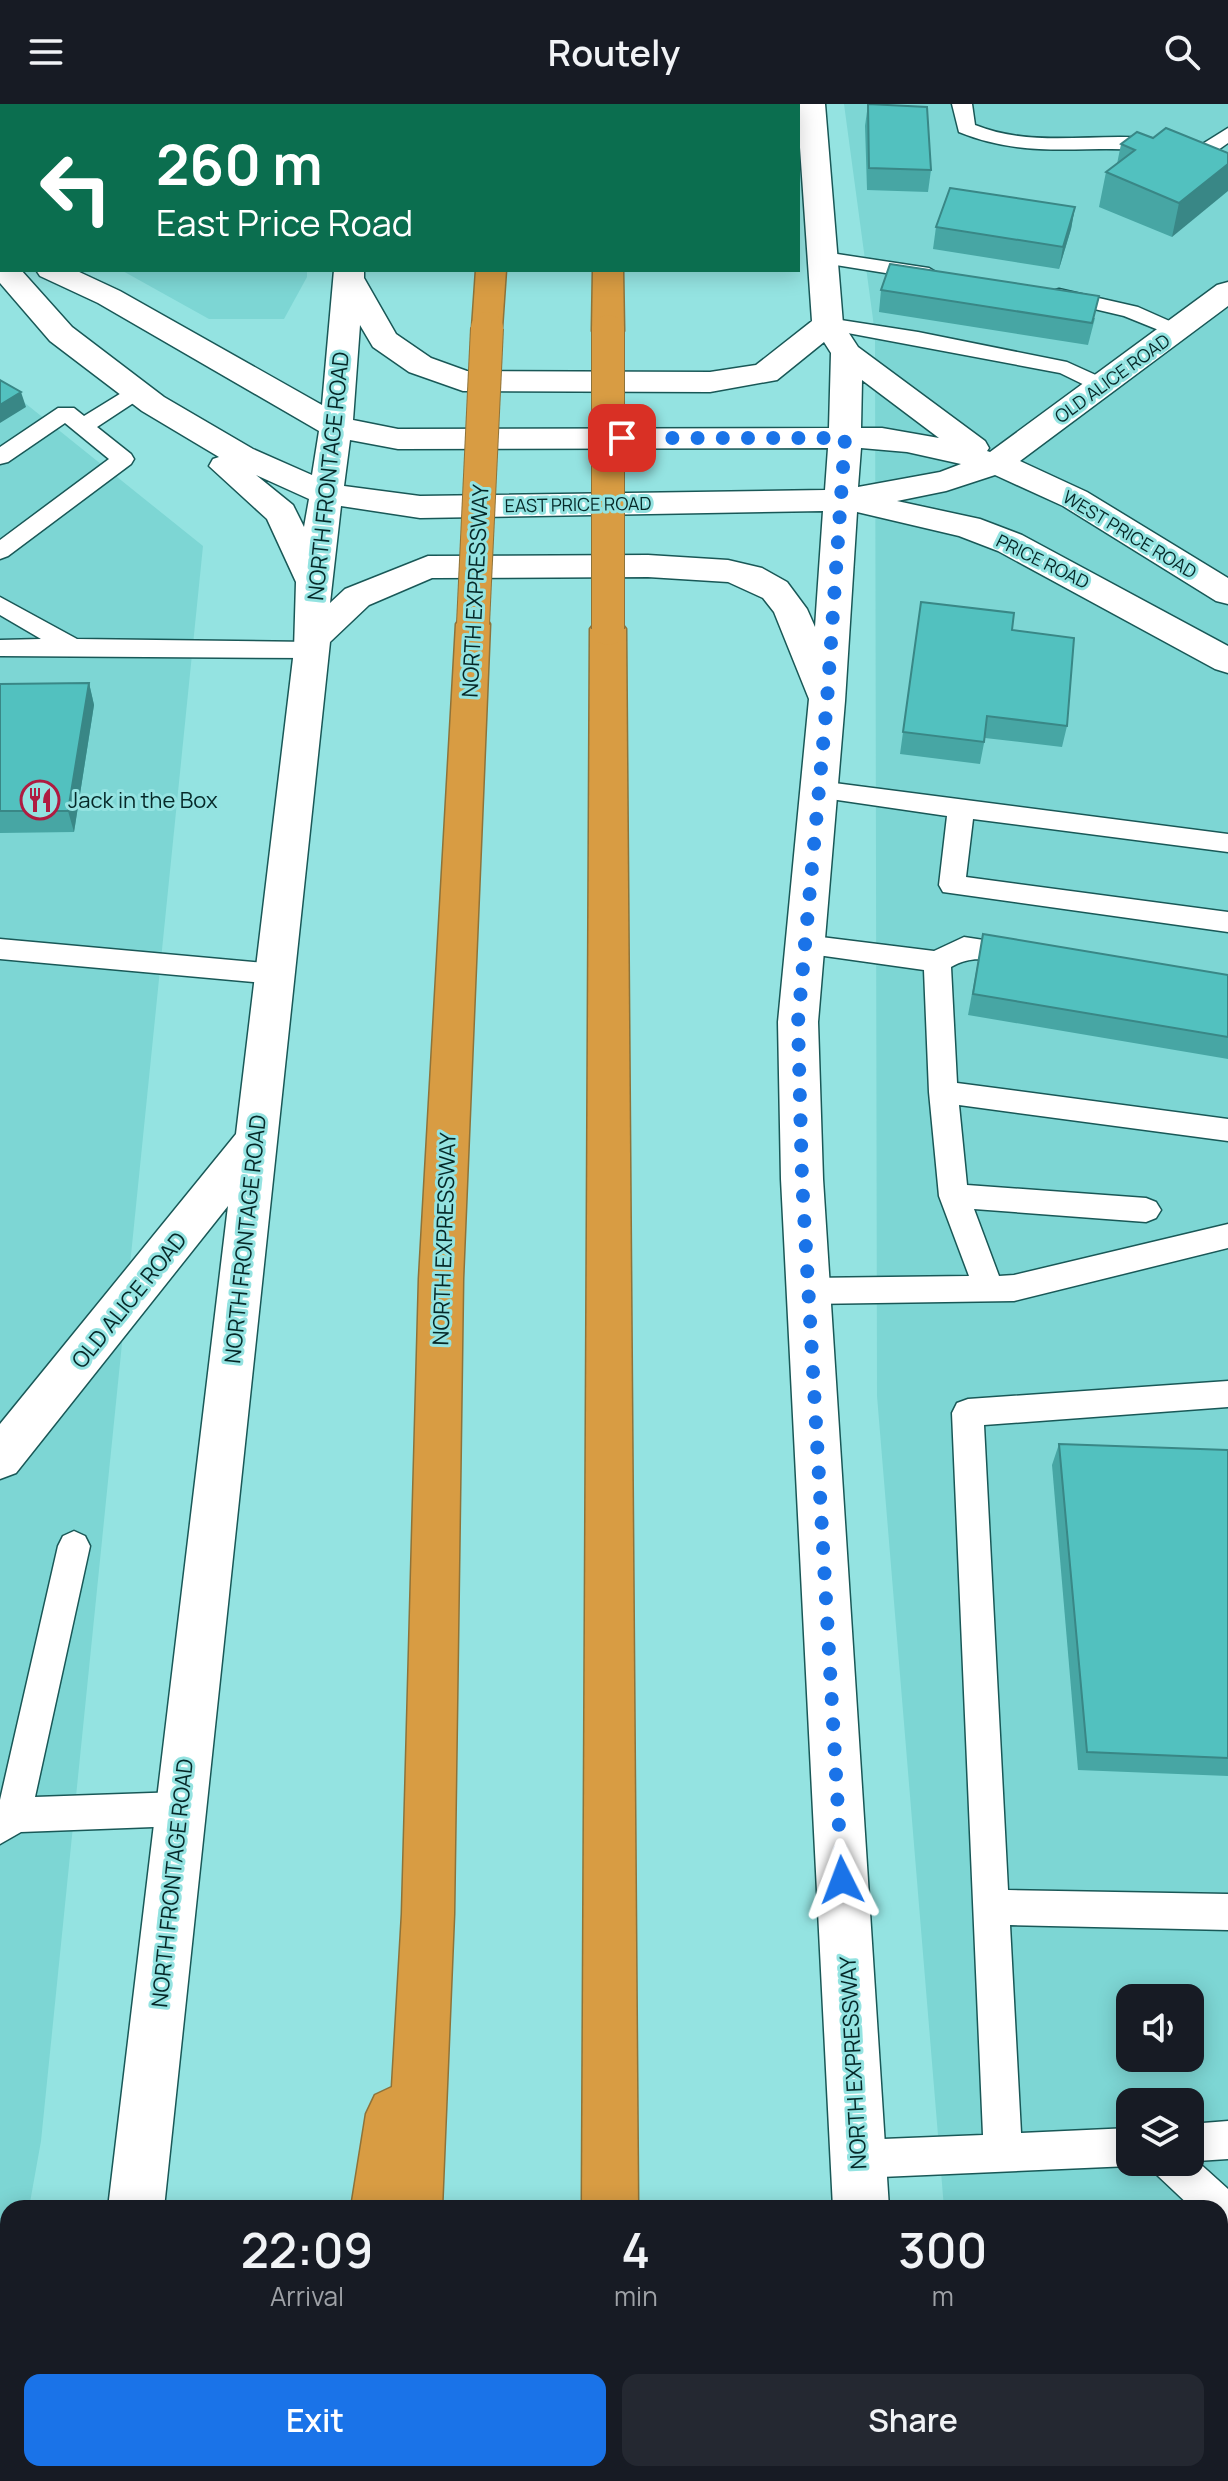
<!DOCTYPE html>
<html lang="en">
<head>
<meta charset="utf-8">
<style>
	:root { --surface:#171b24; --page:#242831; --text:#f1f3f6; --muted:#9ea1a6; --accent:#1a73e8 }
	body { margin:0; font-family:Manrope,sans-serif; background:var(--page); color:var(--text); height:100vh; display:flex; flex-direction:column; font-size:30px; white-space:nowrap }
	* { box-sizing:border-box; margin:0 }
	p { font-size:26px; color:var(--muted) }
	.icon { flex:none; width:44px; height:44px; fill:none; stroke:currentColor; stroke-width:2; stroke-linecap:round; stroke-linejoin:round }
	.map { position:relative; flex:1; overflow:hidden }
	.sheet { position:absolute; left:0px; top:2096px; width:1228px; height:282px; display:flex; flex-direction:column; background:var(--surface); border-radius:24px 24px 0 0; box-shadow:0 4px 20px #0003 }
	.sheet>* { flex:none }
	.guide { position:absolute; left:0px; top:0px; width:800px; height:168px; box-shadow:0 4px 20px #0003; background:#0b6e4f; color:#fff; overflow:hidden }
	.tools { position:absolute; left:1116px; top:1880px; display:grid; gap:16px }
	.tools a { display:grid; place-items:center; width:88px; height:88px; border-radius:16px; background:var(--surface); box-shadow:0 4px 20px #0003; font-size:40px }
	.pin { position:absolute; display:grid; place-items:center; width:68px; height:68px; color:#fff; margin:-34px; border-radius:16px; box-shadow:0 4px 12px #0006 }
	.me { position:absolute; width:88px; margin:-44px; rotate:357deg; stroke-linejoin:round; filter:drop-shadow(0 0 6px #0008) }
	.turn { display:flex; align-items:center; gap:28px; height:168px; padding:0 24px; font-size:36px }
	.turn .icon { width:104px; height:104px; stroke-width:2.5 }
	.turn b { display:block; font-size:56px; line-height:68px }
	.eta { display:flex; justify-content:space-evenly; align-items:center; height:136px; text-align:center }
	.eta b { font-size:48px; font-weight:600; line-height:56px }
	.cta { display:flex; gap:16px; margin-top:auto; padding:16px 24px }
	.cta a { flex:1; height:92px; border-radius:16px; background:var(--accent); color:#fff; font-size:32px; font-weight:600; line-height:92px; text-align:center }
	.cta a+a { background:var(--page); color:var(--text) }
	header { display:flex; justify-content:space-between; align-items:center; height:104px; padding:0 24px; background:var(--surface); font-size:36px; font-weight:600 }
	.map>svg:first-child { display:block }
	.built { fill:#7dd6d4; fill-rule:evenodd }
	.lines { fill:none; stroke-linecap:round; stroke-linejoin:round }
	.lane-casing { stroke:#195857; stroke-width:3 }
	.secondary-casing { stroke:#195857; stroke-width:3 }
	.highway-casing { stroke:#8e733a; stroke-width:3 }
	.lane { fill:#fff; fill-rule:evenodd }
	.secondary { fill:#fff; fill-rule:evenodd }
	.highway { fill:#d89c43; fill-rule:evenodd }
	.highway-bridge-casing { stroke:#8e733a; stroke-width:34; stroke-linecap:butt }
	.highway-bridge { stroke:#d89c43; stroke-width:32 }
	.wall { fill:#47a6a4 }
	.shaded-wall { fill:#398786 }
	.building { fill:#52c1bf; stroke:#398786; stroke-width:2 }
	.route { stroke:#1a73e8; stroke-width:14; stroke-dasharray:0 25.2 }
	.labels { text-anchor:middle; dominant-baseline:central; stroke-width:6; stroke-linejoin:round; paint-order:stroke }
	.far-street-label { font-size:18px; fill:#052828; stroke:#94e3e1 }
	.street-label { font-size:22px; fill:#052828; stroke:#94e3e1 }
	.poi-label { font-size:22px; fill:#052828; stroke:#94e3e1; text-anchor:start }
</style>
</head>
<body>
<header><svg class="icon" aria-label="menu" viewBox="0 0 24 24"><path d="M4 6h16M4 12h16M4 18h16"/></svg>Routely<svg class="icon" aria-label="search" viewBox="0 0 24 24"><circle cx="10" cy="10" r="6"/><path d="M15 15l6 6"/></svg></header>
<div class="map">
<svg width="1228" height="2377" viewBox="0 0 1228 2377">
	<rect width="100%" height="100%" fill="#94e3e1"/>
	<g class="built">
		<path d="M 844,0 L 1228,0 L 1228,2377 L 967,2377 L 966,2370 L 1220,2370 L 1220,2104 L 944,2104 L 877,1292 L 875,230 ZM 1130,1894 L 1190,1894 L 1190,1954 L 1130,1954 ZM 1130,1998 L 1190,1998 L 1190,2058 L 1130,2058 Z"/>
		<path d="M 121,166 L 307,166 L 307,173 L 284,215 L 209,215 Z"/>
		<path d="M 0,279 L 203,442 L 41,2037 L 29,2104 L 8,2104 L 8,2221 L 0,2266 Z"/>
	</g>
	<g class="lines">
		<defs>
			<g id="lane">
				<rect x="267" y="0" width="20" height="2"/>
				<path d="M 952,0 L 972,0 L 975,21 C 1047,50 1125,18 1196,44 L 1228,24 L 1228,39 L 1211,51 L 1228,59 L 1228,73 C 1206,67 1188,51 1165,48 C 1091,38 1033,58 959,28 Z"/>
				<path d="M 2,46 L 2,58 L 0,59 L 0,47 Z"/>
				<path d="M 824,148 L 929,164 L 939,170 L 929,176 L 817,158 L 814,154 Z"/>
				<path d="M 1059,185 L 1138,203 L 1183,223 L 1187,227 L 1176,233 L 1124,212 L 1052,195 L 1049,191 L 1052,187 Z"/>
				<path d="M 828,214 L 918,228 L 1067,258 L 1109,277 L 1112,282 L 1101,289 L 1060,269 L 821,224 L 817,220 Z"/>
				<path d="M 136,280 L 144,282 L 147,287 L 144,292 L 97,323 L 131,350 L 134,355 L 131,360 L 8,452 L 0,455 L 0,436 L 109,355 L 65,319 L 8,358 L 0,360 L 0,343 L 58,304 L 74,304 L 84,312 Z"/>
				<path d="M 0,493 L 77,535 L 312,538 L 321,540 L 324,546 L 321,552 L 312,554 L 0,552 L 0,536 L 41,535 L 0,511 Z"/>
				<path d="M 819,677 L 1228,730 L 1228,748 L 973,715 L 966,773 L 1228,808 L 1228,828 L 943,788 L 939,781 L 947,712 L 810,692 L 806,686 L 810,680 Z"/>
				<path d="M 805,831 L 934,847 L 964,833 L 1030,843 L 1033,850 L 1030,857 C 999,867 984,844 951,863 L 957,979 L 1228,1015 L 1228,1037 L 959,1001 L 967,1081 L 1146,1094 L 1156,1098 L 1161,1106 L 1156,1114 L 1146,1118 L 974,1105 L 999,1172 L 1014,1171 L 1228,1120 L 1228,1144 L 1014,1197 L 808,1200 L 797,1196 L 793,1187 L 797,1178 L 808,1174 L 969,1172 L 939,1092 L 929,988 L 924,866 L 796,848 L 792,841 L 796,834 Z"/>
				<path d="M 0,835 L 275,860 L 285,863 L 289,870 L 285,877 L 275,880 L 0,855 Z"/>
				<path d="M 1228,1277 L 1228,1303 L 984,1321 L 1008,1786 L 1228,1790 L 1228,1826 L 1010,1821 L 1021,2029 L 1130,2024 L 1130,2058 L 1140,2058 L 1130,2062 L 858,2074 L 845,2068 L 839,2055 L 845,2042 L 858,2036 L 983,2031 L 952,1309 L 957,1299 L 968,1295 Z"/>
				<path d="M 74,1427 L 85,1432 L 90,1442 L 35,1693 L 180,1688 L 192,1693 L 197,1705 L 192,1717 L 180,1722 L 21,1728 L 0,1740 L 0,1696 L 58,1442 L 63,1432 Z"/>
				<path d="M 1228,2017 L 1228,2055 L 1197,2057 L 1228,2085 L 1228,2130 L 1220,2127 L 1220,2104 L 1192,2104 L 1157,2071 L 1151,2058 L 1190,2058 L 1190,2020 Z"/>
				<path d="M 1220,2207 L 1228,2211 L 1228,2255 L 1220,2252 Z"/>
				<path d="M 1079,2370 L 1119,2370 L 1120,2377 L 1080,2377 Z"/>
			</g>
			<g id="secondary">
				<rect x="354" y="0" width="28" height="2"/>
				<path d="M 797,0 L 825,0 L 843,220 L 858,243 L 985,337 L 989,344 L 987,347 L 990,348 L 1217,181 L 1228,178 L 1228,202 L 1020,357 L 1087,388 L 1228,474 L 1228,500 L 1216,497 L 1063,402 L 995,371 L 946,387 L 897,397 L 980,415 L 1022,431 L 1228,542 L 1228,569 L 1215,565 L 998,447 L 959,432 L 857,408 L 845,597 L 818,918 L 823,1075 L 889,2104 L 833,2104 L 781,1075 L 778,918 L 809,595 L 774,508 L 763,494 L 728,478 L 648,473 L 432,474 L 369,501 L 330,538 L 164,2104 L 108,2104 L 228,1102 L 16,1369 L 0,1375 L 0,1320 L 236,1030 L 294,546 L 296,478 L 267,415 L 209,362 L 213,355 L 219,353 L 142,307 L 50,237 L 0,179 L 0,158 L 2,166 L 21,166 L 72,223 L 164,293 L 253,345 L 312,371 L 319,327 L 98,199 L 40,172 L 36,166 L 75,166 L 120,187 L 322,301 L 334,166 L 364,166 L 364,174 L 396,230 L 431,254 L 467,267 L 710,268 L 756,261 L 812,217 ZM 360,221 L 373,243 L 409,268 L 463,287 L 710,288 L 777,276 L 824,238 L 831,249 L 829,324 L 398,325 L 353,316 ZM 862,276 L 939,334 L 882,324 L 861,324 ZM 350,336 L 398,345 L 828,344 L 825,386 L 420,392 L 344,382 ZM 861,344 L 907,348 L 961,360 L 940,368 L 858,383 ZM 256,371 L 309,395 L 304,423 L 293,401 ZM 341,402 L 420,414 L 823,407 L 815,523 L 807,505 L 787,478 L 762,464 L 728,456 L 648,451 L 428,452 L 345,485 L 330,499 Z"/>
				<rect x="77" y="2370" width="60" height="7"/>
				<rect x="847" y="2370" width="60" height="7"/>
			</g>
			<g id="highway">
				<rect x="487" y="0" width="28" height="2"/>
				<rect x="593" y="0" width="28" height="2"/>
				<path d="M 476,166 L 506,166 L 502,224 L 498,231 L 487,233 L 476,231 L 472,224 Z"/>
				<path d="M 593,166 L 623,166 L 624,227 L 619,234 L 608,236 L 597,234 L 592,227 Z"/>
				<path d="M 473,508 L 485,512 L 490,520 L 463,1175 L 454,1810 L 442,2104 L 351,2104 L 366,2010 L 375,1991 L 392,1983 L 402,1810 L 419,1175 L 456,520 L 461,512 Z"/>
				<path d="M 608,513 L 620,517 L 626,525 L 638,2104 L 582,2104 L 590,525 L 596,517 Z"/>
				<path d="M 305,2370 L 365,2370 L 363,2377 L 303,2377 Z"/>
				<rect x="371" y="2370" width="60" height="7"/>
				<rect x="580" y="2370" width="60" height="7"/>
				<path d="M 646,2370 L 706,2370 L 707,2377 L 647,2377 Z"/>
			</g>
		</defs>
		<use href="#lane" class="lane-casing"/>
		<use href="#secondary" class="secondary-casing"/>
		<use href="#highway" class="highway-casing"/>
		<use href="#lane" class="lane"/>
		<use href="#secondary" class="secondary"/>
		<use href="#highway" class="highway"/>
		<defs>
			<g id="highway-bridge">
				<path d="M 608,227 L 608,525"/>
				<path d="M 473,520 L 487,224"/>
			</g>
		</defs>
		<use href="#highway-bridge" class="highway-bridge-casing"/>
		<use href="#highway-bridge" class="highway-bridge"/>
	</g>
	<g class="wall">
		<path d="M 868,0 L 931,66 L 928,88 L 867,86 L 865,22 Z"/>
		<path d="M 1153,34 L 1228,49 L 1172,133 L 1099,103 L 1106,68 L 1117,60 L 1121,40 Z"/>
		<path d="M 1075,103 L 1071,125 L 1059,165 L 933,145 L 936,123 Z"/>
		<path d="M 881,186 L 1095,214 L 1088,241 L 879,208 Z"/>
		<path d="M 921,498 L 1012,526 L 1067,622 L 1062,643 L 985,634 L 980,660 L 900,650 Z"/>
		<path d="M 89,579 L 94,601 L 74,728 L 0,729 L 0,580 Z"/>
		<path d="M 983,830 L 1228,871 L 1228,955 L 968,911 Z"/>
		<path d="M 1059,1340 L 1228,1346 L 1228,1672 L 1078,1666 L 1052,1361 Z"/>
	</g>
	<g class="shaded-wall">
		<path d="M 1228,60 L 1228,87 L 1172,133 L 1179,99 Z"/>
		<path d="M 1075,103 L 1071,125 L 1059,165 L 1063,143 Z"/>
		<path d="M 21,288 L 26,303 L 0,319 L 0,301 Z"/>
		<path d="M 89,579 L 94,601 L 74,728 L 68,707 Z"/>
	</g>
	<g class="building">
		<path d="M 90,0 L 221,0 L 220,2 L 90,2 Z"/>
		<path d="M 868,0 L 927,3 L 931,66 L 869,64 Z"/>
		<path d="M 1166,24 L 1228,49 L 1228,60 L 1179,99 L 1106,68 L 1135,46 L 1121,40 L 1137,28 L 1153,34 Z"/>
		<path d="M 950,84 L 1075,103 L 1063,143 L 936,123 Z"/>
		<path d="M 890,160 L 1099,192 L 1092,219 L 881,186 Z"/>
		<path d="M 0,276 L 21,288 L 0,301 Z"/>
		<path d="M 921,498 L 1014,509 L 1012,526 L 1074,534 L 1067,622 L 987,612 L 984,638 L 903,628 Z"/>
		<path d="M 89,579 L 68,707 L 0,707 L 0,580 Z"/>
		<path d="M 983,830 L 1228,871 L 1228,933 L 973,890 Z"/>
		<path d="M 1059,1340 L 1228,1346 L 1228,1654 L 1087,1648 Z"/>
	</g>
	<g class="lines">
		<path class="route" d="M 622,334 L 845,334 L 827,597 L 798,918 L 802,1075 L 842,1776"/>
	</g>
	<defs>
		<symbol id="restaurant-ring" viewBox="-11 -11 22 22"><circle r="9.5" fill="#94e3e1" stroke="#af1c41" stroke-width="1.5"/><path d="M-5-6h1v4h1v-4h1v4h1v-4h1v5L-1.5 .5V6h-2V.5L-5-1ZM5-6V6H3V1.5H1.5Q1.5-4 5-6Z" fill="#af1c41"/></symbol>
	</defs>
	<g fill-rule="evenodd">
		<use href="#restaurant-ring" x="18" y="674" width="44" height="44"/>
	</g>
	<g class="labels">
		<g class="far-street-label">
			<text transform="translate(1112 274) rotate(-36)">OLD ALICE ROAD</text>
			<text transform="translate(578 400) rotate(-1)">EAST PRICE ROAD</text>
			<text transform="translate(1130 430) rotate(31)">WEST PRICE ROAD</text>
			<text transform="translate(1043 457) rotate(26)">PRICE ROAD</text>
		</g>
		<g class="street-label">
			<text transform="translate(328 372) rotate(-84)">NORTH FRONTAGE ROAD</text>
			<text transform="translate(475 487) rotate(-87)">NORTH EXPRESSWAY</text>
			<text transform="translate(245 1135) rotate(-84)">NORTH FRONTAGE ROAD</text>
			<text transform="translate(444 1135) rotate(-88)">NORTH EXPRESSWAY</text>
			<text transform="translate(129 1196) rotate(-51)">OLD ALICE ROAD</text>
			<text transform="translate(172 1779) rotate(-84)">NORTH FRONTAGE ROAD</text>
			<text transform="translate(853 1959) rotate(-93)">NORTH EXPRESSWAY</text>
		</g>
		<g class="poi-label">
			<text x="68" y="696">Jack in the Box</text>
		</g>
	</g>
</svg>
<div class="tools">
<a><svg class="icon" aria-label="sound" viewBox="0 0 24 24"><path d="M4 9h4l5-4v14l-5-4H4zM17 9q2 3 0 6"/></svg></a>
<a><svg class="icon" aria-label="layers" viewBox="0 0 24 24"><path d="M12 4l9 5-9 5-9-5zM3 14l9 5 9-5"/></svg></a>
</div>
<div class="pin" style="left:622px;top:334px;background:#d93025"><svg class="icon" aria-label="arrive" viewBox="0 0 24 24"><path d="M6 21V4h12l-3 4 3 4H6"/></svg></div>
<svg class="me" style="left:842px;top:1776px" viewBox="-20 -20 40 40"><path d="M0-17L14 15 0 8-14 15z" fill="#1a73e8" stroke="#fff" stroke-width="4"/></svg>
<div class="guide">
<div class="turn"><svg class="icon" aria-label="left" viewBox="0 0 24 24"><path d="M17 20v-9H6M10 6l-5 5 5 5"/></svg><div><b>260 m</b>East Price Road</div></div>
</div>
<section class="sheet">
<div class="eta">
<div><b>22:09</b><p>Arrival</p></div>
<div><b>4</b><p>min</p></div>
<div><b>300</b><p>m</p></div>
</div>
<div class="cta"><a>Exit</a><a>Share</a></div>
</section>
</div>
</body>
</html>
